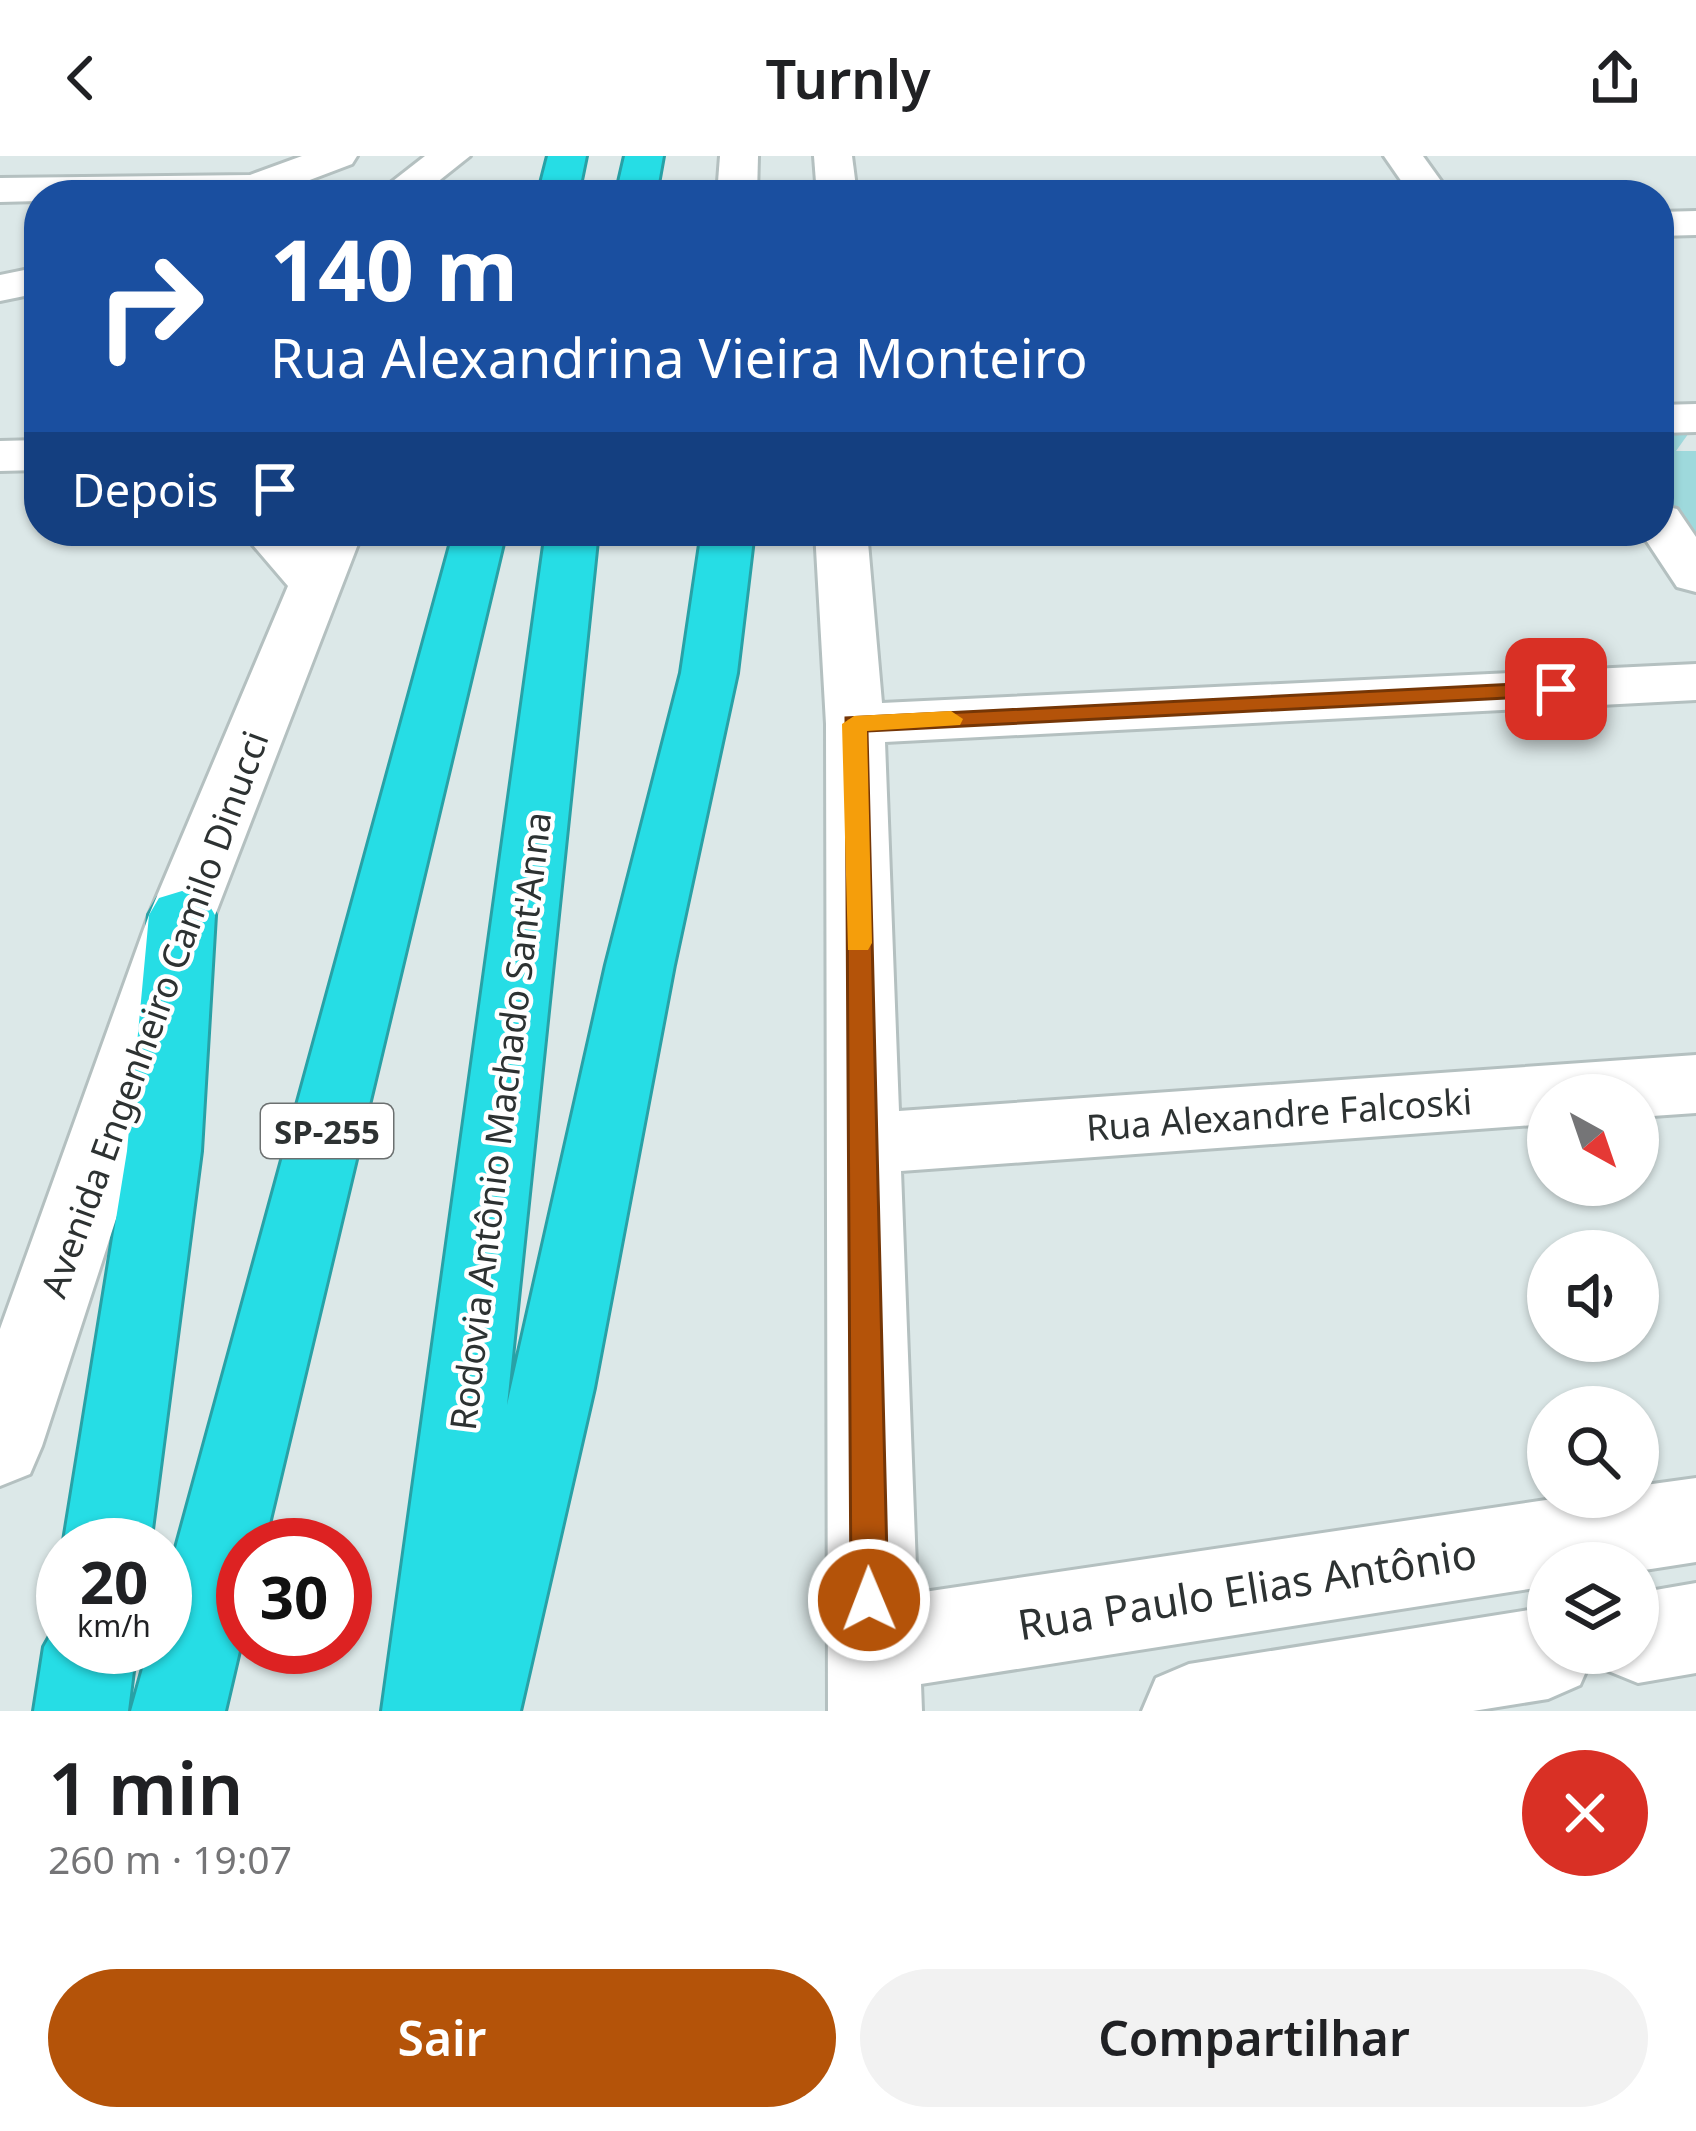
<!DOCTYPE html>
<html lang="pt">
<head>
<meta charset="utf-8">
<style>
	:root { --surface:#fff; --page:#f2f2f2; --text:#202124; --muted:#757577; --accent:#b45309 }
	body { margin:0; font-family:"Noto Sans",sans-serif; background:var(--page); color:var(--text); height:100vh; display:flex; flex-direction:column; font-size:45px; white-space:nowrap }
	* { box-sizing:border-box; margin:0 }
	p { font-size:39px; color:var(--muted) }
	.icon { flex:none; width:66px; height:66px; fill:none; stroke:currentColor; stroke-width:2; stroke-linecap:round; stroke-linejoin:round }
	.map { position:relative; height:1555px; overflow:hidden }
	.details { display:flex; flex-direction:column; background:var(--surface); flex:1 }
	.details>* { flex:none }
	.top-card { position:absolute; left:24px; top:24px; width:1650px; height:366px; border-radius:48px; box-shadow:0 3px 9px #0004; background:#1a4fa0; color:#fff; overflow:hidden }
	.needle { width:78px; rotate:140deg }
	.buttons { position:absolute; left:1527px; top:918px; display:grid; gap:24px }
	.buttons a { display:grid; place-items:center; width:132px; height:132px; border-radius:50%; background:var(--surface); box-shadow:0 3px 9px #0004; font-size:60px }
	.speed { position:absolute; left:36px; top:1362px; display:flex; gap:24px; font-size:60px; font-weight:700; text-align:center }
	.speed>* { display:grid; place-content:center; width:156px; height:156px; border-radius:50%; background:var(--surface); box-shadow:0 3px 9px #0004; line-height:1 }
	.speed small { font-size:30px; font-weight:400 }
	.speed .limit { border:18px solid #d22; background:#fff; color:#111 }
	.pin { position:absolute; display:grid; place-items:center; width:102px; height:102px; color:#fff; margin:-51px; border-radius:24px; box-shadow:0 6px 18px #0006 }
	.me { position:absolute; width:132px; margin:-66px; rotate:359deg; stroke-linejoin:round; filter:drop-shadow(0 0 9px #0008) }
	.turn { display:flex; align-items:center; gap:42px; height:252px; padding:0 48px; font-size:54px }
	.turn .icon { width:156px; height:156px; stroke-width:2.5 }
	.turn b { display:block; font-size:84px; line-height:102px }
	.then { display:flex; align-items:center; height:114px; padding:0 48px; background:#0003; gap:24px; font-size:45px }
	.round { display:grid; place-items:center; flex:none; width:126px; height:126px; border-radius:63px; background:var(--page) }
	.summary { display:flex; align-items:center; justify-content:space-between; height:204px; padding:0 48px }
	h1 { font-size:72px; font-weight:600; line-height:90px }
	.button { display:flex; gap:24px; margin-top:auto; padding:24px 48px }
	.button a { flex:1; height:138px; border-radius:72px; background:var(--accent); color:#fff; font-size:48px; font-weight:600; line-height:138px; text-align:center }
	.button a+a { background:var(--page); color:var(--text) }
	header { display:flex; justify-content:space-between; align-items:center; height:156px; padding:0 48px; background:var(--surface); font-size:54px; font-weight:600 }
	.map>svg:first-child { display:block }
	.green { fill:#9ed9dc }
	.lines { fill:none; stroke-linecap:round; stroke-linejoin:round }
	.minor-casing { stroke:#b4c0c0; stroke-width:6 }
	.highway-casing { stroke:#28a1a6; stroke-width:6 }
	.minor { fill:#fff; fill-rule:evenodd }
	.highway { fill:#26dde5; fill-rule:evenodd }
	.route { fill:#b45309; stroke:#753606; stroke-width:3 }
	.slow { fill:#f59e0b }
	.labels { text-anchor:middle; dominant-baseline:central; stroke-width:9; stroke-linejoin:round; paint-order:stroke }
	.shield { fill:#fff; stroke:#6c7070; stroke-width:3 }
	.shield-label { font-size:33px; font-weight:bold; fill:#2d3232 }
	.street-label { font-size:36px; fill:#2d3232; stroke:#fff }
	.near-street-label { font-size:42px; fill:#2d3232; stroke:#fff }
</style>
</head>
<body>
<header><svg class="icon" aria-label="back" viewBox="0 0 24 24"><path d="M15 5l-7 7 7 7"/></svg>Turnly<svg class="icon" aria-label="share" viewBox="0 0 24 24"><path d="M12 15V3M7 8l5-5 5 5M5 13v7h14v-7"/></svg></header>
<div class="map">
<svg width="1696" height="1555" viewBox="0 0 1696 1555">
	<rect width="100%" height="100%" fill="#dce8e8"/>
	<path class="green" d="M 1691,274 L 1676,295 L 1696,295 L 1696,383 L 1659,330 L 1659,276 Z"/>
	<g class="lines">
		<defs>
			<g id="minor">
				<path d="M 302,0 L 357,0 L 352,8 L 270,39 L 39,39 L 39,45 L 0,46 L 0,22 L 250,19 Z"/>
				<path d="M 425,0 L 470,0 L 421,39 L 375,39 Z"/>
				<path d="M 720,0 L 758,0 L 757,39 L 717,39 Z"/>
				<path d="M 814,0 L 852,0 L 857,39 L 817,39 Z"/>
				<path d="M 1384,0 L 1423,0 L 1451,39 L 1411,39 Z"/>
				<path d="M 1696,55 L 1696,79 L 1659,80 L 1659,56 Z"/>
				<path d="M 39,111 L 39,137 L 0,145 L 0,119 Z"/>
				<path d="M 1696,248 L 1696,276 L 1659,277 L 1659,249 Z"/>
				<path d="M 39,284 L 39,314 L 0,315 L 0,285 Z"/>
				<path d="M 1659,349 L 1677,353 L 1696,381 L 1696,436 L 1677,431 L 1640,375 L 1659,375 Z"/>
				<path d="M 241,375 L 295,375 L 306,387 L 311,375 L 363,375 L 215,759 L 42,1290 L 30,1318 L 0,1330 L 0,1173 L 149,759 L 288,430 Z"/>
				<path d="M 815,375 L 867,375 L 882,547 L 1696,508 L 1696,544 L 885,586 L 899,955 L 1696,899 L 1696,957 L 1638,961 L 1638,939 L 1548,939 L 1548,968 L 901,1015 L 917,1437 L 1566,1341 L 1638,1341 L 1638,1330 L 1696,1322 L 1696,1406 L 1638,1415 L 1638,1407 L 1548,1407 L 1548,1430 L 921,1528 L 922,1555 L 828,1555 L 826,568 Z"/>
				<path d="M 1696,1427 L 1696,1517 L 1638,1527 L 1606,1514 L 1599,1497 L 1638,1497 L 1638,1437 Z"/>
				<path d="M 1548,1451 L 1548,1497 L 1594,1497 L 1580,1529 L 1548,1543 L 1473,1555 L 1142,1555 L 1156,1522 L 1189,1508 Z"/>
			</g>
			<g id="highway">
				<path d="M 548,0 L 586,0 L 578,39 L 538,39 Z"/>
				<path d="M 625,0 L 663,0 L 656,39 L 616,39 Z"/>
				<path d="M 454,375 L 506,375 L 264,1389 L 243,1389 L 243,1478 L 225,1555 L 131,1555 L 149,1491 L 165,1491 L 165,1432 Z"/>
				<path d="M 546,375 L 598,375 L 507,1249 L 606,809 L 681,517 L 702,375 L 754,375 L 737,517 L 674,809 L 594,1232 L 520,1555 L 382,1555 Z"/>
				<path d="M 182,735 L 205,742 L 215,759 L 201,995 L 150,1389 L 63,1391 L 127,995 L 149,759 L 159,742 Z"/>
				<path d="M 63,1457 L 63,1491 L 136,1491 L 128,1555 L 34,1555 L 44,1491 Z"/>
			</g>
		</defs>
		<use href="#minor" class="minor-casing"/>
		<use href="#highway" class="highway-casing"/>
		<use href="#minor" class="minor"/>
		<use href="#highway" class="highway"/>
	</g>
	<path class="route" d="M 1556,526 L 1564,528 L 1564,539 L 867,575 L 888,1444 L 882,1457 L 869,1462 L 856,1457 L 851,1444 L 846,562 Z"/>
	<path class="slow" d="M 951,555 L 963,563 L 960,569 L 867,575 L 872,787 L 868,794 L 848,794 L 842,568 L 854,560 Z"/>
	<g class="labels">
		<rect class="shield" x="261" y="948" width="132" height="54" rx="9"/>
		<g class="shield-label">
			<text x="327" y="975">SP-255</text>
		</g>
		<g class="street-label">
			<text transform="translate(154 858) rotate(-70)">Avenida Engenheiro Camilo Dinucci</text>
			<text transform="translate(1279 958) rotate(-4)">Rua Alexandre Falcoski</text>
			<text transform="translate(500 965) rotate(-83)">Rodovia Antônio Machado Sant'Anna</text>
		</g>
		<g class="near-street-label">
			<text transform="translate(1247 1432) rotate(-9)">Rua Paulo Elias Antônio</text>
		</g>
	</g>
</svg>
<div class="buttons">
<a><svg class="needle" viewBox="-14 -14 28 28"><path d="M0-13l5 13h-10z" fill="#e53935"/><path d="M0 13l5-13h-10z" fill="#757577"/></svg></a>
<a><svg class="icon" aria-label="sound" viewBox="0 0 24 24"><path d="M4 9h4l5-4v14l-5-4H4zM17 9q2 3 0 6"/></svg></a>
<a><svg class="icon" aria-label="search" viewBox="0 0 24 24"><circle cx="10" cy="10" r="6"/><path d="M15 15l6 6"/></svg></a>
<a><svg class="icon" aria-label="layers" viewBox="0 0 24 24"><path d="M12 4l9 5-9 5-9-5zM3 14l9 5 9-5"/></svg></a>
</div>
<div class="speed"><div>20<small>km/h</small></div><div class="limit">30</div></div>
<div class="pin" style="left:1556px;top:533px;background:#d93025"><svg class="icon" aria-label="arrive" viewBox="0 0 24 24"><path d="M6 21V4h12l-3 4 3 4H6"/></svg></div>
<svg class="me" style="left:869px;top:1444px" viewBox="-20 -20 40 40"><circle r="17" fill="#b45309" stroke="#fff" stroke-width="3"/><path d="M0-11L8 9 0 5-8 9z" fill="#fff"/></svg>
<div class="top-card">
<div class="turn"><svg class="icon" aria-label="right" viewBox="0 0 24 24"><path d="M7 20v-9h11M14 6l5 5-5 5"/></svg><div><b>140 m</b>Rua Alexandrina Vieira Monteiro</div></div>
<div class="then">Depois<svg class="icon" aria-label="arrive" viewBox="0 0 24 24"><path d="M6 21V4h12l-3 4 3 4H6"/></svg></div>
</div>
</div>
<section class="details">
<div class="summary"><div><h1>1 min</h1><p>260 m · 19:07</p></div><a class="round" style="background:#d93025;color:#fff"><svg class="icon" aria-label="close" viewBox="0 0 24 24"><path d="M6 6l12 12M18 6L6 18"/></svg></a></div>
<div class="button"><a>Sair</a><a>Compartilhar</a></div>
</section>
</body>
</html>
